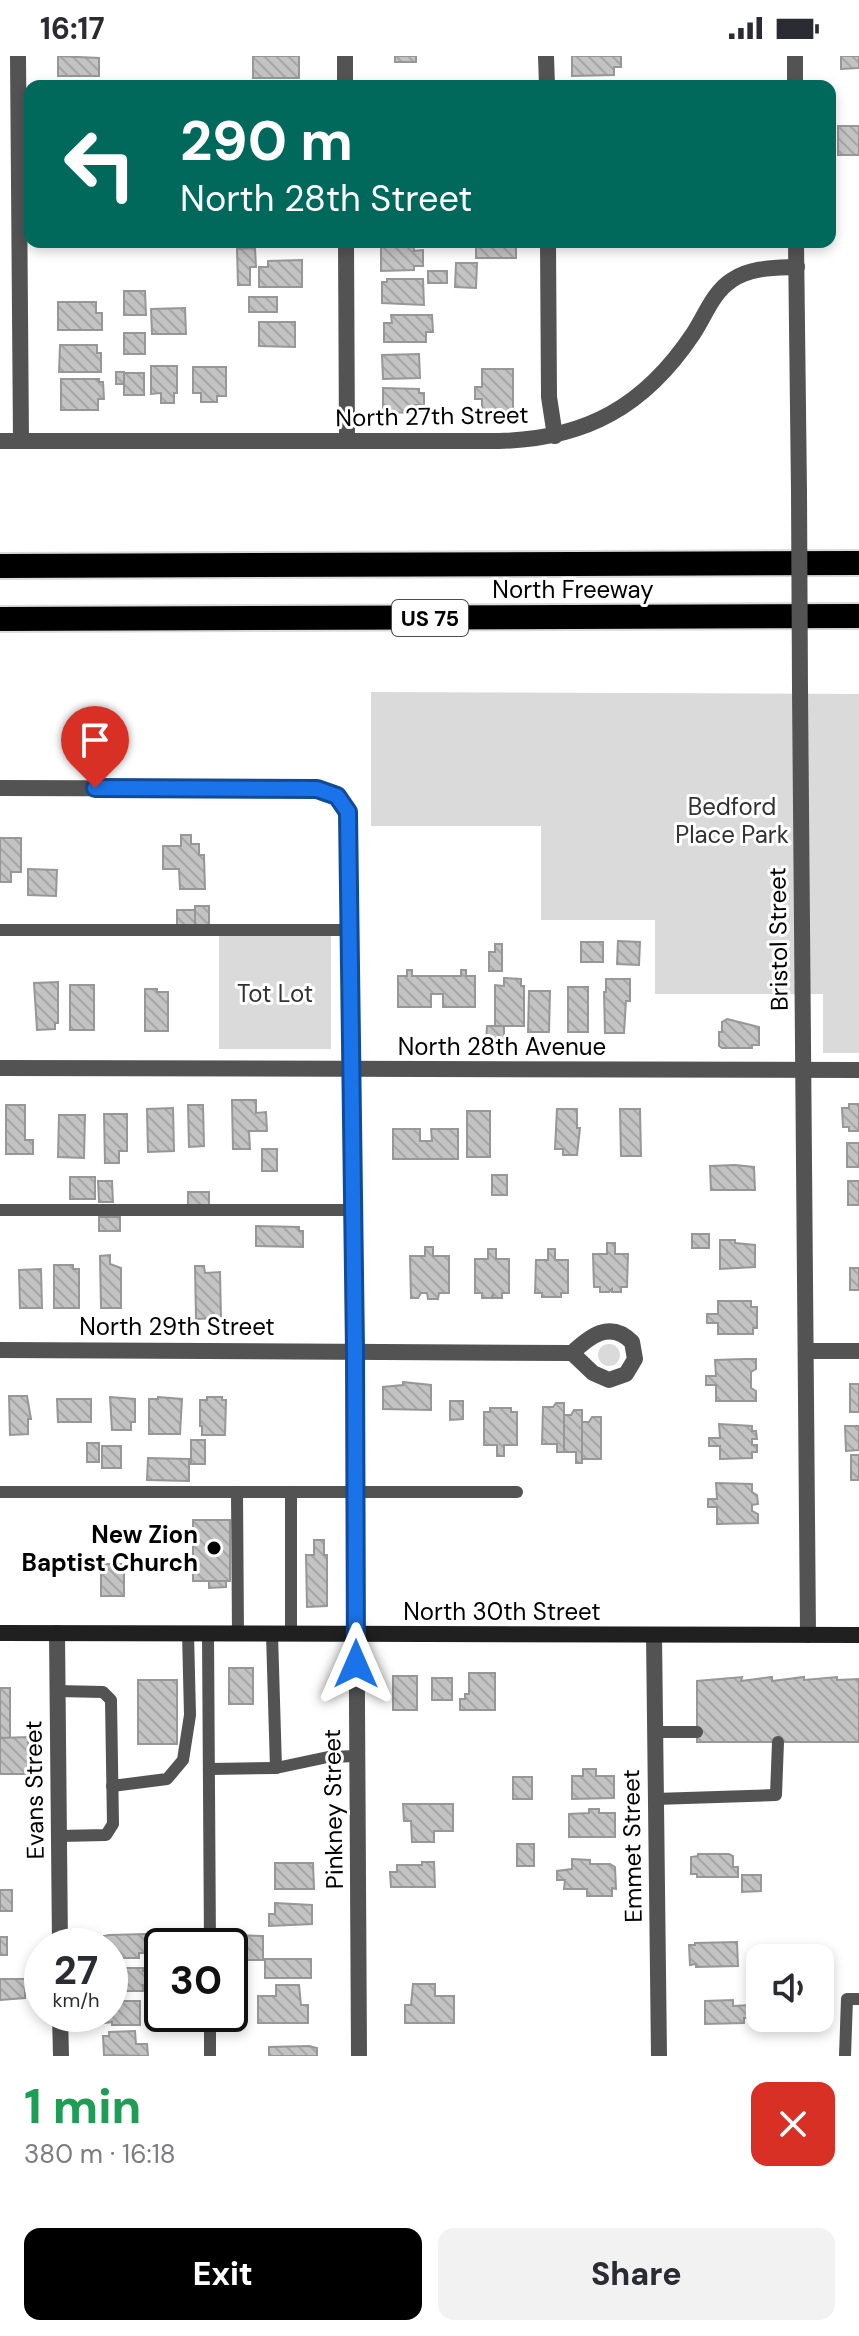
<!DOCTYPE html>
<html lang="en">
<head>
<meta charset="utf-8">
<style>
	:root { --surface:#fff; --page:#f2f2f3; --text:#2b2b33; --muted:#7c7c81; --accent:#000 }
	body { margin:0; font-family:"DM Sans",sans-serif; background:var(--page); color:var(--text); height:100vh; display:flex; flex-direction:column; font-size:30px; white-space:nowrap }
	* { box-sizing:border-box; margin:0 }
	p { font-size:26px; color:var(--muted) }
	.icon { flex:none; width:44px; height:44px; fill:none; stroke:currentColor; stroke-width:2; stroke-linecap:round; stroke-linejoin:round }
	.map { position:relative; height:2000px; overflow:hidden }
	.drawer { display:flex; flex-direction:column; background:var(--surface); flex:1 }
	.drawer>* { flex:none }
	.banner { position:absolute; left:24px; top:24px; width:812px; height:168px; border-radius:16px; box-shadow:0 4px 12px #0003; background:#00695c; color:#fff; overflow:hidden }
	.fabs { position:absolute; left:746px; top:1888px; display:grid; gap:16px }
	.fabs a { display:grid; place-items:center; width:88px; height:88px; border-radius:16px; background:var(--surface); box-shadow:0 4px 12px #0003; font-size:40px }
	.speed { position:absolute; left:24px; top:1872px; display:flex; gap:16px; font-size:40px; font-weight:700; text-align:center }
	.speed>* { display:grid; place-content:center; width:104px; height:104px; border-radius:50%; background:var(--surface); box-shadow:0 4px 12px #0003; line-height:1 }
	.speed small { font-size:20px; font-weight:400 }
	.speed .limit { border:4px solid #111; border-radius:12px; background:#fff; color:#111 }
	.pin { position:absolute; display:grid; place-items:center; width:68px; height:68px; color:#fff; margin:-82px -34px; border-radius:50% 50% 50% 0; rotate:-45deg; box-shadow:0 0 8px #0007 }
	.pin .icon { rotate:45deg }
	.me { position:absolute; width:88px; margin:-44px; rotate:0deg; stroke-linejoin:round; filter:drop-shadow(0 0 6px #0008) }
	.turn { display:flex; align-items:center; gap:28px; height:168px; padding:0 24px; font-size:36px }
	.turn .icon { width:104px; height:104px; stroke-width:2.5 }
	.turn b { display:block; font-size:56px; line-height:68px }
	.round { display:grid; place-items:center; flex:none; width:84px; height:84px; border-radius:16px; background:var(--page) }
	.summary { display:flex; align-items:center; justify-content:space-between; height:136px; padding:0 24px }
	h1 { font-size:48px; font-weight:800; line-height:60px; color:#1e9e55 }
	.button { display:flex; gap:16px; margin-top:auto; padding:16px 24px }
	.button a { flex:1; height:92px; border-radius:16px; background:var(--accent); color:#fff; font-size:32px; font-weight:800; line-height:92px; text-align:center }
	.button a+a { background:var(--page); color:var(--text) }
	.status { display:flex; justify-content:space-between; align-items:center; height:56px; padding:0 40px; background:var(--surface); direction:ltr }
	.status svg { height:22px; fill:currentColor }
	.map>svg:first-child { display:block }
	.green { fill:#dadada }
	.building { fill:url(#building-back-hatch); stroke:#979797; stroke-width:2 }
	.lines { fill:none; stroke-linecap:round; stroke-linejoin:round }
	.motorway-casing { stroke:#dbdbdb; stroke-width:28 }
	.service { stroke:#535353; stroke-width:12 }
	.minor { stroke:#535353; stroke-width:16 }
	.tertiary { stroke:#535353; stroke-width:16 }
	.secondary { stroke:#202020; stroke-width:16 }
	.motorway { stroke:#000; stroke-width:24 }
	.tertiary-bridge { stroke:#535353; stroke-width:16 }
	.route-casing { stroke:#114b97; stroke-width:20 }
	.route { stroke:#1a73e8; stroke-width:14 }
	.poi-dot { fill:#000; stroke:#fff; stroke-width:3 }
	.labels { text-anchor:middle; dominant-baseline:central; stroke-width:6; stroke-linejoin:round; paint-order:stroke }
	.shield { fill:#fff; stroke:#4c4c4c; stroke-width:2 }
	.shield-label { font-size:22px; font-weight:bold; fill:#000 }
	.street-label { font-size:24px; fill:#000; stroke:#fff }
	.park-label { font-size:24px; fill:#313131; stroke:#fff }
	.poi-label { font-size:24px; font-weight:bold; fill:#000; stroke:#fff; text-anchor:end }
</style>
</head>
<body>
<div class="status"><b>16:17</b><svg viewBox="0 0 49 12"><path d="M0 12V9h3v3zM5 12V6h3v6zM10 12V3h3v9zM15 12V0h3v12zM26 1h20v11H26zM47 4h2v5h-2z"/></svg></div>
<div class="map">
<svg width="859" height="2000" viewBox="0 0 859 2000">
	<defs>
		<pattern id="building-back-hatch" width="6" height="6" patternUnits="userSpaceOnUse" patternTransform="scale(2)"><rect width="6" height="6" fill="#c3c3c3"/><path d="M-1 5l2 2M0 0l6 6M5-1l2 2" fill="none" stroke="#a6a6a6"/></pattern>
	</defs>
	<rect width="100%" height="100%" fill="#fff"/>
	<g class="green">
		<path d="M 371,636 L 859,638 L 859,997 L 823,997 L 823,938 L 655,938 L 655,864 L 541,864 L 541,770 L 371,770 Z"/>
		<rect x="219" y="880" width="112" height="113"/>
		<circle cx="609" cy="1299" r="11"/>
	</g>
	<g class="building">
		<path d="M 58,0 L 99,2 L 99,20 L 58,20 Z"/>
		<rect x="253" y="0" width="46" height="22"/>
		<rect x="395" y="0" width="21" height="6"/>
		<path d="M 572,0 L 621,0 L 621,11 L 614,11 L 614,19 L 572,20 Z"/>
		<path d="M 841,0 L 859,0 L 859,12 L 841,13 Z"/>
		<rect x="838" y="70" width="21" height="29"/>
		<path d="M 259,186 L 301,186 L 301,188 L 259,190 Z"/>
		<rect x="476" y="186" width="40" height="16"/>
		<path d="M 381,187 L 413,187 L 414,195 L 423,194 L 423,210 L 414,210 L 414,214 L 381,215 Z"/>
		<path d="M 255,192 L 256,211 L 250,211 L 250,229 L 238,229 L 237,193 Z"/>
		<path d="M 302,204 L 302,231 L 259,231 L 259,211 L 268,211 L 268,205 Z"/>
		<path d="M 456,207 L 477,207 L 476,232 L 455,231 Z"/>
		<rect x="428" y="215" width="19" height="12"/>
		<path d="M 387,223 L 423,223 L 424,249 L 382,247 L 382,226 L 387,226 Z"/>
		<path d="M 124,235 L 145,235 L 146,259 L 124,259 Z"/>
		<rect x="249" y="241" width="28" height="15"/>
		<path d="M 58,246 L 96,246 L 96,257 L 102,257 L 102,274 L 58,274 Z"/>
		<path d="M 185,252 L 186,278 L 152,278 L 151,253 Z"/>
		<path d="M 391,259 L 432,259 L 433,276 L 426,276 L 426,286 L 384,286 L 384,267 L 392,267 Z"/>
		<path d="M 259,266 L 295,266 L 295,291 L 259,290 Z"/>
		<rect x="124" y="277" width="21" height="21"/>
		<path d="M 60,289 L 97,289 L 97,297 L 101,297 L 101,316 L 59,316 Z"/>
		<path d="M 419,298 L 420,322 L 383,323 L 382,299 Z"/>
		<path d="M 151,310 L 177,310 L 177,337 L 174,337 L 174,347 L 161,347 L 161,337 L 151,338 Z"/>
		<path d="M 193,311 L 226,311 L 226,340 L 217,340 L 217,346 L 201,346 L 201,337 L 193,337 Z"/>
		<path d="M 482,313 L 513,313 L 513,356 L 482,357 L 482,343 L 475,343 L 475,331 L 482,331 Z"/>
		<rect x="116" y="316" width="8" height="12"/>
		<rect x="124" y="317" width="20" height="22"/>
		<path d="M 61,323 L 99,323 L 99,326 L 103,326 L 104,343 L 98,343 L 98,354 L 61,354 Z"/>
		<path d="M 383,332 L 419,333 L 419,337 L 424,337 L 424,349 L 415,349 L 415,357 L 383,356 Z"/>
		<path d="M 181,779 L 191,779 L 191,788 L 199,788 L 199,799 L 204,799 L 205,833 L 180,833 L 179,813 L 163,813 L 163,790 L 181,790 Z"/>
		<path d="M 0,782 L 21,782 L 21,816 L 11,816 L 11,826 L 0,826 Z"/>
		<path d="M 28,813 L 57,814 L 56,840 L 28,839 Z"/>
		<rect x="195" y="850" width="14" height="19"/>
		<rect x="177" y="854" width="18" height="15"/>
		<path d="M 618,885 L 640,886 L 639,909 L 617,908 Z"/>
		<rect x="581" y="886" width="22" height="20"/>
		<path d="M 495,888 L 502,888 L 502,915 L 489,915 L 489,896 L 495,896 Z"/>
		<path d="M 407,914 L 412,914 L 412,920 L 461,920 L 461,914 L 466,914 L 466,920 L 475,920 L 475,951 L 443,951 L 443,938 L 431,938 L 431,951 L 398,951 L 398,920 L 407,920 Z"/>
		<path d="M 504,922 L 521,923 L 521,930 L 524,930 L 524,970 L 495,970 L 495,929 L 504,930 Z"/>
		<path d="M 606,923 L 630,923 L 630,945 L 626,945 L 624,977 L 605,977 L 604,936 L 606,936 Z"/>
		<path d="M 58,926 L 58,967 L 55,967 L 55,973 L 37,974 L 34,927 Z"/>
		<rect x="70" y="929" width="24" height="45"/>
		<rect x="568" y="931" width="20" height="45"/>
		<path d="M 145,933 L 157,933 L 157,936 L 168,936 L 168,975 L 145,975 Z"/>
		<path d="M 529,935 L 550,935 L 549,976 L 528,976 Z"/>
		<path d="M 727,963 L 759,971 L 759,989 L 752,989 L 752,992 L 722,992 L 719,990 L 719,976 L 722,976 L 722,966 Z"/>
		<path d="M 487,970 L 504,970 L 504,987 L 486,987 Z"/>
		<path d="M 232,1044 L 256,1044 L 256,1057 L 266,1056 L 267,1075 L 249,1075 L 250,1093 L 233,1093 Z"/>
		<path d="M 849,1048 L 859,1048 L 859,1075 L 849,1075 L 849,1071 L 843,1071 L 842,1052 L 849,1052 Z"/>
		<path d="M 6,1049 L 25,1049 L 25,1084 L 33,1084 L 33,1098 L 6,1098 Z"/>
		<path d="M 188,1049 L 203,1049 L 204,1090 L 189,1091 Z"/>
		<path d="M 173,1052 L 174,1095 L 148,1096 L 147,1053 Z"/>
		<path d="M 557,1053 L 577,1053 L 577,1072 L 580,1072 L 577,1099 L 563,1099 L 563,1093 L 555,1093 Z"/>
		<path d="M 620,1053 L 640,1053 L 641,1100 L 621,1100 Z"/>
		<rect x="467" y="1055" width="23" height="46"/>
		<path d="M 104,1058 L 127,1058 L 127,1095 L 119,1095 L 119,1107 L 105,1107 Z"/>
		<path d="M 59,1059 L 85,1059 L 84,1102 L 58,1101 Z"/>
		<path d="M 393,1073 L 420,1073 L 420,1085 L 432,1085 L 431,1073 L 458,1073 L 458,1103 L 393,1103 Z"/>
		<rect x="847" y="1087" width="12" height="24"/>
		<rect x="262" y="1093" width="15" height="22"/>
		<path d="M 735,1109 L 754,1111 L 755,1134 L 711,1134 L 710,1110 Z"/>
		<rect x="492" y="1119" width="15" height="20"/>
		<rect x="70" y="1121" width="25" height="22"/>
		<path d="M 98,1125 L 112,1125 L 113,1146 L 99,1146 Z"/>
		<rect x="848" y="1125" width="11" height="24"/>
		<rect x="188" y="1136" width="21" height="14"/>
		<rect x="99" y="1161" width="21" height="14"/>
		<path d="M 256,1170 L 299,1171 L 299,1175 L 303,1175 L 303,1191 L 256,1190 Z"/>
		<rect x="692" y="1178" width="17" height="14"/>
		<path d="M 720,1184 L 735,1184 L 735,1187 L 755,1189 L 755,1211 L 720,1213 Z"/>
		<path d="M 607,1187 L 615,1187 L 615,1198 L 628,1198 L 627,1231 L 621,1231 L 621,1236 L 612,1236 L 612,1233 L 609,1236 L 600,1236 L 600,1231 L 594,1231 L 593,1198 L 607,1198 Z"/>
		<path d="M 425,1191 L 433,1191 L 433,1200 L 449,1200 L 449,1237 L 439,1237 L 438,1243 L 428,1243 L 427,1237 L 421,1237 L 418,1242 L 411,1242 L 410,1200 L 425,1200 Z"/>
		<path d="M 488,1193 L 496,1193 L 496,1203 L 509,1203 L 509,1237 L 502,1237 L 502,1242 L 493,1242 L 493,1239 L 491,1242 L 482,1242 L 482,1237 L 475,1237 L 475,1203 L 488,1203 Z"/>
		<path d="M 548,1193 L 555,1193 L 555,1204 L 568,1204 L 568,1237 L 561,1237 L 561,1241 L 542,1241 L 542,1237 L 535,1237 L 536,1204 L 548,1204 Z"/>
		<path d="M 110,1199 L 110,1208 L 121,1212 L 121,1252 L 101,1252 L 100,1200 Z"/>
		<path d="M 54,1209 L 73,1209 L 73,1213 L 79,1213 L 79,1252 L 54,1252 Z"/>
		<path d="M 195,1210 L 204,1210 L 205,1217 L 220,1216 L 221,1262 L 196,1263 Z"/>
		<rect x="850" y="1212" width="9" height="22"/>
		<path d="M 41,1213 L 42,1252 L 20,1252 L 19,1214 Z"/>
		<path d="M 718,1245 L 751,1245 L 751,1251 L 757,1251 L 757,1272 L 753,1272 L 753,1278 L 718,1278 L 718,1267 L 707,1267 L 707,1258 L 718,1258 Z"/>
		<path d="M 745,1303 L 756,1303 L 756,1313 L 751,1316 L 751,1332 L 756,1335 L 756,1345 L 716,1345 L 716,1329 L 706,1329 L 706,1320 L 716,1320 L 715,1304 Z"/>
		<path d="M 403,1326 L 431,1329 L 431,1354 L 383,1353 L 383,1331 L 403,1329 Z"/>
		<rect x="850" y="1328" width="9" height="28"/>
		<path d="M 9,1340 L 27,1340 L 31,1363 L 28,1363 L 28,1378 L 10,1379 Z"/>
		<path d="M 110,1341 L 135,1343 L 135,1366 L 131,1366 L 131,1374 L 112,1374 Z"/>
		<path d="M 158,1341 L 182,1343 L 180,1378 L 149,1378 L 149,1343 L 158,1343 Z"/>
		<path d="M 207,1341 L 222,1341 L 222,1344 L 226,1344 L 225,1379 L 202,1379 L 202,1370 L 200,1370 L 200,1344 L 207,1344 Z"/>
		<path d="M 57,1343 L 91,1343 L 91,1366 L 58,1366 Z"/>
		<path d="M 450,1345 L 463,1345 L 463,1363 L 450,1364 Z"/>
		<path d="M 556,1347 L 564,1347 L 564,1396 L 557,1396 L 557,1388 L 542,1388 L 543,1351 L 553,1351 Z"/>
		<path d="M 490,1352 L 511,1352 L 511,1356 L 517,1356 L 517,1389 L 504,1389 L 504,1400 L 497,1400 L 497,1389 L 484,1389 L 484,1356 L 490,1356 Z"/>
		<path d="M 574,1354 L 582,1354 L 582,1407 L 576,1407 L 576,1396 L 564,1396 L 564,1359 L 571,1359 Z"/>
		<path d="M 592,1361 L 601,1361 L 601,1403 L 582,1403 L 582,1366 L 589,1366 Z"/>
		<path d="M 719,1368 L 752,1370 L 752,1375 L 756,1375 L 757,1383 L 752,1383 L 752,1389 L 757,1389 L 757,1396 L 752,1396 L 752,1402 L 720,1403 L 720,1390 L 709,1390 L 709,1382 L 720,1382 Z"/>
		<path d="M 845,1370 L 859,1370 L 859,1394 L 846,1395 Z"/>
		<rect x="191" y="1384" width="14" height="24"/>
		<rect x="87" y="1387" width="12" height="19"/>
		<rect x="102" y="1390" width="19" height="22"/>
		<rect x="851" y="1399" width="8" height="25"/>
		<path d="M 148,1402 L 189,1403 L 189,1425 L 147,1424 Z"/>
		<path d="M 716,1427 L 752,1428 L 752,1436 L 757,1439 L 758,1448 L 752,1449 L 752,1455 L 758,1458 L 758,1467 L 717,1468 L 717,1451 L 708,1451 L 708,1443 L 717,1443 Z"/>
		<rect x="193" y="1464" width="37" height="61"/>
		<path d="M 314,1484 L 324,1484 L 324,1499 L 327,1499 L 327,1550 L 307,1551 L 306,1499 L 314,1499 Z"/>
		<rect x="101" y="1508" width="23" height="32"/>
		<path d="M 209,1525 L 226,1525 L 226,1531 L 209,1532 Z"/>
		<rect x="229" y="1612" width="24" height="36"/>
		<path d="M 469,1617 L 495,1617 L 495,1654 L 460,1654 L 460,1643 L 465,1643 L 465,1638 L 469,1638 Z"/>
		<rect x="393" y="1620" width="24" height="34"/>
		<path d="M 742,1621 L 741,1625 L 772,1621 L 772,1625 L 804,1621 L 804,1624 L 837,1621 L 837,1624 L 859,1623 L 859,1686 L 697,1686 L 697,1625 Z"/>
		<rect x="432" y="1622" width="20" height="22"/>
		<rect x="138" y="1624" width="39" height="64"/>
		<rect x="0" y="1632" width="10" height="50"/>
		<path d="M 28,1681 L 29,1718 L 0,1718 L 0,1682 Z"/>
		<path d="M 583,1713 L 596,1713 L 596,1720 L 614,1720 L 614,1742 L 572,1743 L 572,1720 L 583,1720 Z"/>
		<rect x="513" y="1721" width="19" height="22"/>
		<path d="M 403,1748 L 453,1748 L 453,1775 L 434,1775 L 434,1786 L 412,1786 L 411,1765 L 404,1765 Z"/>
		<path d="M 589,1753 L 599,1753 L 599,1757 L 615,1757 L 615,1781 L 569,1781 L 569,1758 L 589,1757 Z"/>
		<rect x="517" y="1788" width="17" height="22"/>
		<path d="M 698,1798 L 729,1798 L 733,1800 L 733,1811 L 738,1811 L 738,1821 L 697,1821 L 697,1818 L 691,1818 L 691,1801 L 698,1800 Z"/>
		<path d="M 572,1803 L 590,1804 L 590,1808 L 610,1808 L 615,1811 L 616,1833 L 612,1832 L 612,1840 L 587,1840 L 587,1833 L 564,1833 L 565,1824 L 557,1824 L 557,1815 L 572,1813 Z"/>
		<path d="M 422,1806 L 434,1806 L 435,1831 L 391,1831 L 390,1816 L 397,1816 L 397,1809 L 422,1809 Z"/>
		<path d="M 275,1807 L 313,1807 L 314,1833 L 275,1833 Z"/>
		<path d="M 742,1819 L 761,1819 L 761,1835 L 742,1836 Z"/>
		<rect x="0" y="1834" width="12" height="21"/>
		<path d="M 275,1847 L 312,1849 L 312,1868 L 269,1870 L 269,1858 L 275,1858 Z"/>
		<path d="M 146,1878 L 146,1897 L 139,1897 L 139,1902 L 110,1902 L 110,1890 L 104,1890 L 104,1880 L 109,1879 Z"/>
		<path d="M 234,1879 L 263,1880 L 263,1904 L 238,1904 L 238,1896 L 234,1896 Z"/>
		<rect x="0" y="1881" width="7" height="18"/>
		<path d="M 737,1886 L 738,1910 L 696,1911 L 696,1908 L 690,1909 L 689,1889 L 695,1889 L 695,1887 Z"/>
		<rect x="265" y="1903" width="46" height="19"/>
		<path d="M 110,1912 L 143,1912 L 143,1915 L 151,1915 L 151,1929 L 143,1929 L 143,1935 L 110,1935 Z"/>
		<path d="M 0,1923 L 25,1923 L 25,1942 L 0,1944 Z"/>
		<path d="M 413,1928 L 435,1928 L 435,1940 L 454,1940 L 454,1967 L 405,1967 L 405,1949 L 411,1949 Z"/>
		<path d="M 276,1929 L 299,1929 L 301,1949 L 308,1949 L 308,1967 L 258,1967 L 258,1940 L 276,1940 Z"/>
		<path d="M 733,1944 L 733,1950 L 751,1949 L 751,1962 L 744,1962 L 744,1967 L 705,1968 L 705,1945 Z"/>
		<path d="M 110,1945 L 140,1945 L 140,1969 L 112,1969 L 112,1966 L 104,1967 L 104,1958 L 110,1958 Z"/>
		<path d="M 135,1975 L 136,1988 L 147,1988 L 148,2000 L 104,1999 L 103,1980 L 109,1980 L 109,1976 Z"/>
		<path d="M 309,1990 L 317,1992 L 317,2000 L 269,2000 L 269,1991 Z"/>
	</g>
	<g class="lines">
		<defs>
			<g id="motorway">
				<path d="M 0,510 L 859,507"/>
				<path d="M 0,563 L 859,560"/>
			</g>
		</defs>
		<use href="#motorway" class="motorway-casing"/>
		<g class="service">
			<path d="M 0,874 L 351,874"/>
			<path d="M 0,1154 L 354,1154"/>
			<path d="M 0,1436 L 517,1436"/>
			<path d="M 237,1436 L 238,1578"/>
			<path d="M 291,1437 L 291,1578"/>
			<path d="M 208,1577 L 210,1890"/>
			<path d="M 272,1578 L 276,1712"/>
			<path d="M 57,1635 L 103,1636 L 111,1644 L 113,1768 L 106,1779 L 59,1780"/>
			<path d="M 655,1676 L 697,1676"/>
			<path d="M 209,1713 L 276,1712 L 328,1701 L 357,1700"/>
			<path d="M 112,1730 L 167,1723 L 183,1704 L 190,1659 L 188,1577"/>
			<path d="M 655,1743 L 776,1739 L 778,1686"/>
			<path d="M 210,1958 L 210,2000"/>
			<path d="M 845,2000 L 847,1943 L 859,1943"/>
		</g>
		<g class="minor">
			<path d="M 18,0 L 21,385"/>
			<path d="M 345,0 L 345,30"/>
			<path d="M 546,0 L 547,30"/>
			<path d="M 346,186 L 347,385"/>
			<path d="M 548,186 L 549,341 L 555,380"/>
			<path d="M 0,385 L 499,385 C 586,383 645,350 693,278 C 705,260 713,236 732,224 C 751,211 775,212 797,211"/>
			<path d="M 0,732 L 317,733 L 337,740 L 348,756 L 355,1294 L 359,2000"/>
			<path d="M 0,1012 L 859,1014"/>
			<path d="M 0,1294 L 572,1297 C 590,1280 610,1264 632,1286 L 635,1303 L 626,1318 L 609,1324 L 593,1317 L 572,1297"/>
			<path d="M 806,1295 L 859,1295"/>
			<path d="M 57,1577 L 60,1890"/>
			<path d="M 654,1579 L 659,2000"/>
			<path d="M 60,1958 L 61,2000"/>
		</g>
		<g class="tertiary">
			<path d="M 795,0 L 795,30"/>
			<path d="M 796,186 L 799,436"/>
			<path d="M 800,633 L 808,1579"/>
		</g>
		<path class="secondary" d="M 0,1577 L 859,1579"/>
		<use href="#motorway" class="motorway"/>
		<path class="tertiary-bridge" d="M 799,436 L 800,633"/>
	</g>
	<g class="lines">
		<defs>
			<path id="route" d="M 95,732 L 317,733 L 337,740 L 348,756 L 355,1294 L 356,1608"/>
		</defs>
		<use href="#route" class="route-casing"/>
		<use href="#route" class="route"/>
	</g>
	<circle class="poi-dot" cx="214" cy="1492" r="8"/>
	<g class="labels">
		<rect class="shield" x="392" y="544" width="76" height="36" rx="6"/>
		<g class="shield-label">
			<text x="430" y="562">US 75</text>
		</g>
		<g class="street-label">
			<text transform="translate(432 360) rotate(-1)">North 27th Street</text>
			<text x="573" y="533">North Freeway</text>
			<text transform="translate(778 883) rotate(-91)">Bristol Street</text>
			<text x="502" y="990">North 28th Avenue</text>
			<text x="177" y="1270">North 29th Street</text>
			<text x="502" y="1555">North 30th Street</text>
			<text transform="translate(34 1734) rotate(-91)">Evans Street</text>
			<text transform="translate(333 1753) rotate(-91)">Pinkney Street</text>
			<text transform="translate(632 1790) rotate(-91)">Emmet Street</text>
		</g>
		<g class="park-label">
			<text x="732" y="750">Bedford<tspan x="732" dy="28">Place Park</tspan></text>
			<text x="275" y="937">Tot Lot</text>
		</g>
		<g class="poi-label">
			<text x="198" y="1478">New Zion<tspan x="198" dy="28">Baptist Church</tspan></text>
		</g>
	</g>
</svg>
<div class="fabs">
<a><svg class="icon" aria-label="sound" viewBox="0 0 24 24"><path d="M4 9h4l5-4v14l-5-4H4zM17 9q2 3 0 6"/></svg></a>
</div>
<div class="speed"><div>27<small>km/h</small></div><div class="limit">30</div></div>
<div class="pin" style="left:95px;top:732px;background:#d93025"><svg class="icon" aria-label="arrive" viewBox="0 0 24 24"><path d="M6 21V4h12l-3 4 3 4H6"/></svg></div>
<svg class="me" style="left:356px;top:1608px" viewBox="-20 -20 40 40"><path d="M0-17L14 15 0 8-14 15z" fill="#1a73e8" stroke="#fff" stroke-width="4"/></svg>
<div class="banner">
<div class="turn"><svg class="icon" aria-label="left" viewBox="0 0 24 24"><path d="M17 20v-9H6M10 6l-5 5 5 5"/></svg><div><b>290 m</b>North 28th Street</div></div>
</div>
</div>
<section class="drawer">
<div class="summary"><div><h1>1 min</h1><p>380 m · 16:18</p></div><a class="round" style="background:#d93025;color:#fff"><svg class="icon" aria-label="close" viewBox="0 0 24 24"><path d="M6 6l12 12M18 6L6 18"/></svg></a></div>
<div class="button"><a>Exit</a><a>Share</a></div>
</section>
</body>
</html>
